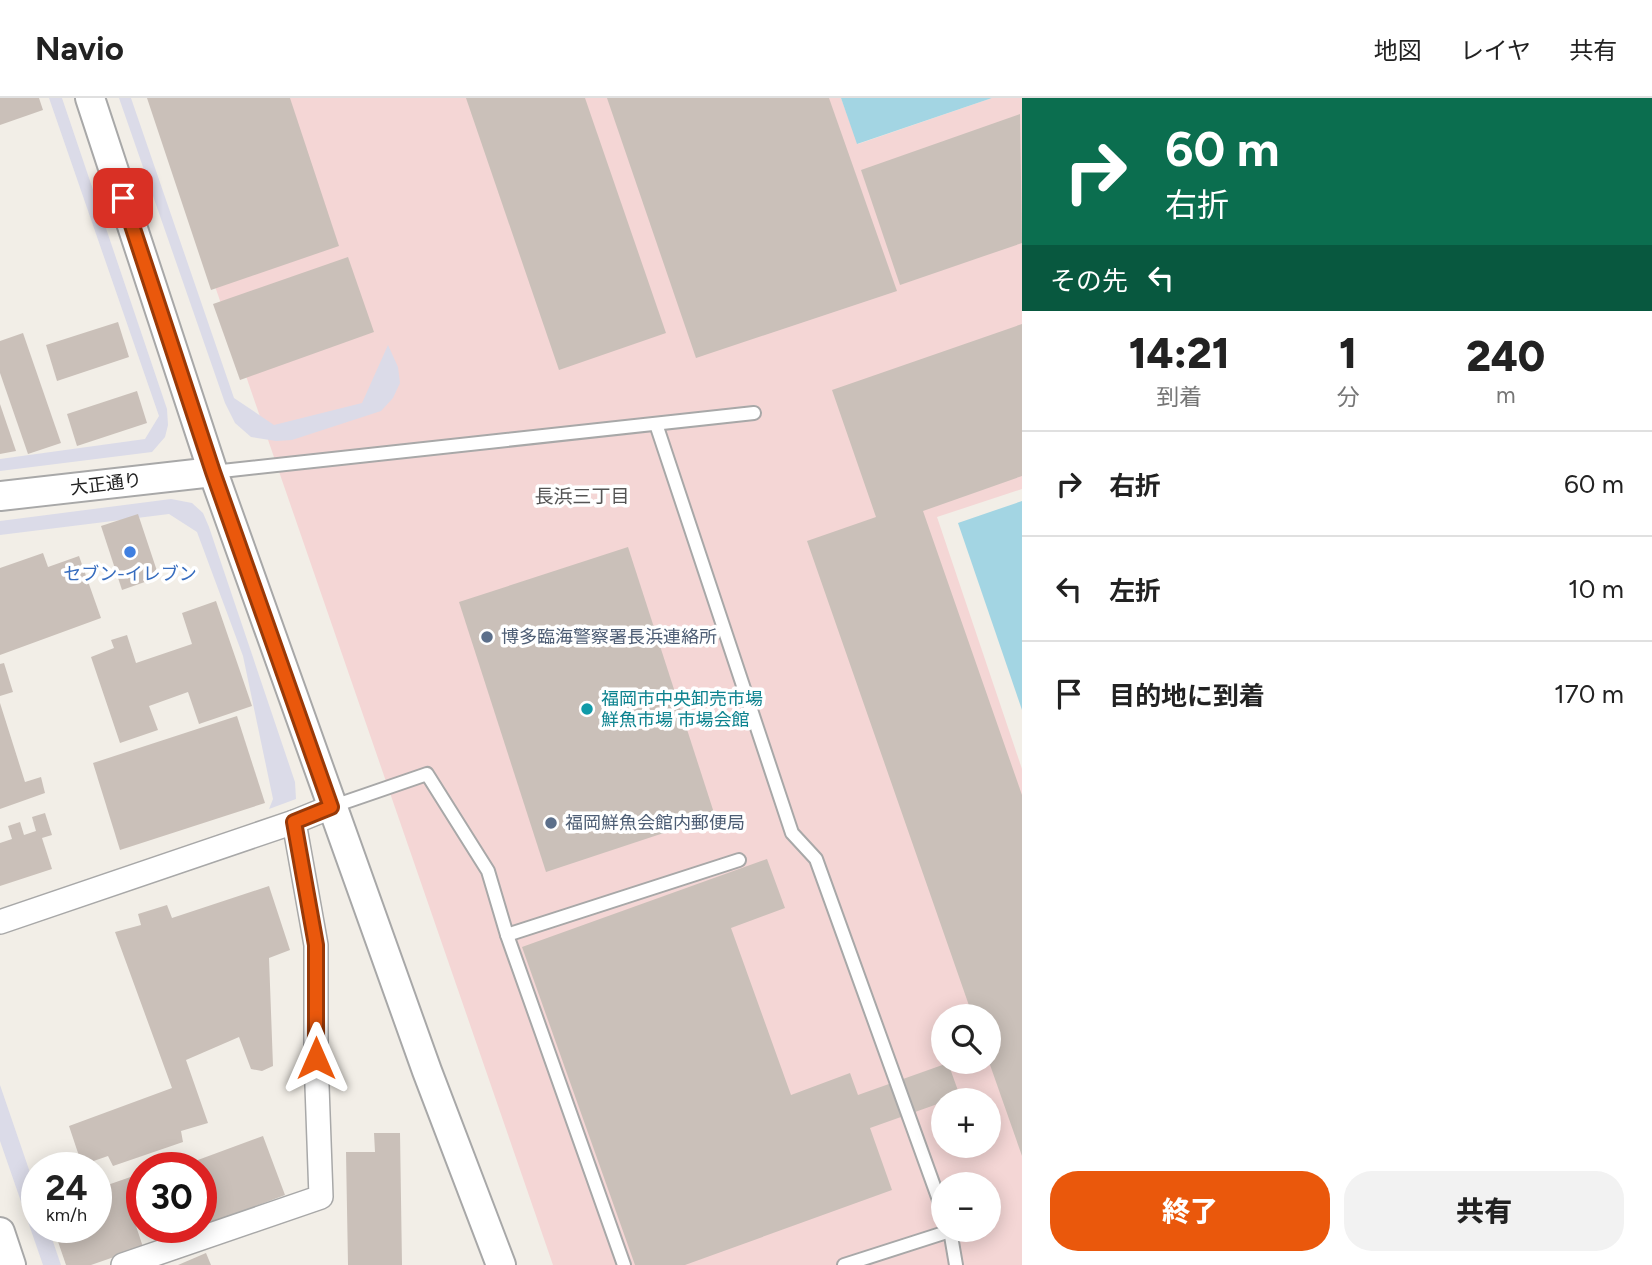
<!DOCTYPE html>
<html lang="ja">
<head>
<meta charset="utf-8">
<style>
	:root { --surface:#fff; --page:#f2f2f2; --text:#222; --muted:#767676; --line:#e0e0e0; --accent:#ea580c }
	body { margin:0; font-family:Figtree,"Noto Sans JP",sans-serif; background:var(--page); color:var(--text); height:100vh; display:flex; flex-direction:column; font-size:26px; white-space:nowrap }
	* { box-sizing:border-box; margin:0 }
	p { font-size:23px; color:var(--muted) }
	.icon { flex:none; width:38px; height:38px; fill:none; stroke:currentColor; stroke-width:2; stroke-linecap:round; stroke-linejoin:round }
	.map { position:relative; flex:1; overflow:hidden }
	.details { display:flex; flex-direction:column; background:var(--surface); width:630px }
	.details>* { flex:none }
	.hud { background:#0b6e4f; color:#fff; overflow:hidden }
	.controls { position:absolute; left:931px; top:906px; display:grid; gap:14px }
	.controls a { display:grid; place-items:center; width:70px; height:70px; border-radius:50%; background:var(--surface); box-shadow:0 4px 18px #0003; font-size:35px }
	.speed { position:absolute; left:21px; top:1054px; display:flex; gap:14px; font-size:35px; font-weight:700; text-align:center }
	.speed>* { display:grid; place-content:center; width:91px; height:91px; border-radius:50%; background:var(--surface); box-shadow:0 4px 18px #0003; line-height:1 }
	.speed small { font-size:18px; font-weight:400 }
	.speed .limit { border:10px solid #d22; background:#fff; color:#111 }
	.pin { position:absolute; display:grid; place-items:center; width:60px; height:60px; color:#fff; margin:-30px; border-radius:14px; box-shadow:0 4px 10px #0006 }
	.me { position:absolute; width:77px; margin:-38px; rotate:0deg; stroke-linejoin:round; filter:drop-shadow(0 0 5px #0008) }
	.turn { display:flex; align-items:center; gap:24px; height:147px; padding:0 28px; font-size:32px }
	.turn .icon { width:91px; height:91px; stroke-width:2.5 }
	.turn b { display:block; font-size:49px; line-height:60px }
	.then { display:flex; align-items:center; height:66px; padding:0 28px; background:#0003; gap:14px; font-size:26px }
	.eta { display:flex; justify-content:space-evenly; align-items:center; height:119px; text-align:center }
	.eta b { font-size:42px; font-weight:800; line-height:49px }
	.primary-button { display:flex; gap:14px; margin-top:auto; padding:14px 28px }
	.primary-button a { flex:1; height:80px; border-radius:28px; background:var(--accent); color:#fff; font-size:28px; font-weight:800; line-height:80px; text-align:center }
	.primary-button a+a { background:var(--page); color:var(--text) }
	ul { padding:0; list-style:none }
	li { display:flex; align-items:center; gap:21px; height:105px; padding:0 28px; border-top:2px solid var(--line) }
	li div { flex:1 }
	li b { display:block; font-size:26px }
	li em { font-style:normal }
	header { display:flex; align-items:center; gap:42px; box-sizing:border-box; height:98px; padding:0 35px; background:var(--surface); border-bottom:2px solid var(--line) }
	header strong { font-size:33px }
	nav { display:flex; gap:38px; margin-inline-start:auto; font-size:24px }
	main { display:flex; flex:1; min-height:0 }
	.map>svg:first-child { display:block }
	.commercial { fill:#f4d6d5; fill-rule:evenodd }
	.plaza { fill:#dbdbe8 }
	.water { fill:#a3d5e3 }
	.building { fill:#cac0b9 }
	.lines { fill:none; stroke-linecap:round; stroke-linejoin:round }
	.service-casing { stroke:#a8a8a8; stroke-width:16 }
	.minor-casing { stroke:#a8a8a8; stroke-width:26 }
	.tertiary-casing { stroke:#a8a8a8; stroke-width:32 }
	.service { stroke:#fff; stroke-width:12 }
	.minor { stroke:#fff; stroke-width:23 }
	.tertiary { stroke:#fff; stroke-width:28 }
	.route-casing { stroke:#983908; stroke-width:18 }
	.route { stroke:#ea580c; stroke-width:12 }
	.shop-dot { fill:#3f7fe0; stroke:#fff; stroke-width:2.5 }
	.service-dot { fill:#5c6f8a; stroke:#fff; stroke-width:2.5 }
	.culture-dot { fill:#0f9aa8; stroke:#fff; stroke-width:2.5 }
	.labels { text-anchor:middle; dominant-baseline:central; stroke-width:7; stroke-linejoin:round; paint-order:stroke }
	.street-label { font-size:18px; fill:#212121; stroke:#fff }
	.shop-label { font-size:18px; fill:#366cbe; stroke:#fff }
	.service-label { font-size:18px; fill:#4e5e75; stroke:#fff; text-anchor:start }
	.culture-label { font-size:18px; fill:#0d838f; stroke:#fff; text-anchor:start }
	.neighbourhood-label { font-size:19px; fill:#545454; stroke:#fff }
</style>
</head>
<body>
<header>
<strong>Navio</strong>
<nav><a>地図</a><a>レイヤ</a><a>共有</a></nav>
</header>
<main>
<div class="map">
<svg width="1022" height="1167" viewBox="0 0 1022 1167">
	<rect width="100%" height="100%" fill="#f2eee7"/>
	<path class="commercial" d="M 150,0 L 841,0 L 858,46 L 992,0 L 1022,0 L 1022,391 L 937,419 L 1022,671 L 1022,1167 L 553,1167 ZM 943,919 L 989,919 L 989,964 L 943,964 ZM 943,1003 L 989,1003 L 989,1048 L 943,1048 ZM 943,1087 L 989,1087 L 989,1132 L 943,1132 Z"/>
	<g class="plaza">
		<path d="M 49,0 L 62,0 L 167,311 L 168,327 L 165,339 L 152,354 L 0,373 L 0,361 L 145,341 L 159,318 Z"/>
		<path d="M 119,0 L 131,0 L 234,300 L 274,327 L 362,305 L 388,247 L 398,269 L 400,285 L 393,300 L 381,313 L 292,342 L 276,343 L 251,339 L 235,325 L 225,305 Z"/>
		<path d="M 171,401 L 192,405 L 203,415 L 209,429 L 295,684 L 296,701 L 269,711 L 273,701 L 243,558 L 197,434 L 169,416 L 0,437 L 0,423 Z"/>
		<path d="M 0,987 L 37,1095 L 37,1129 L 48,1129 L 61,1167 L 43,1167 L 0,1043 Z"/>
	</g>
	<g class="water">
		<path d="M 841,0 L 992,0 L 857,46 Z"/>
		<path d="M 1022,403 L 1022,612 L 958,425 Z"/>
	</g>
	<g class="building">
		<path d="M 0,0 L 39,0 L 43,12 L 0,27 Z"/>
		<path d="M 147,0 L 290,0 L 339,148 L 211,192 Z"/>
		<path d="M 466,0 L 585,0 L 666,235 L 559,272 Z"/>
		<path d="M 607,0 L 829,0 L 897,193 L 696,260 Z"/>
		<path d="M 1020,16 L 1022,145 L 900,187 L 861,72 Z"/>
		<path d="M 348,159 L 374,234 L 240,282 L 213,206 Z"/>
		<path d="M 118,224 L 129,259 L 57,283 L 46,247 Z"/>
		<path d="M 1022,226 L 1022,378 L 923,413 L 1022,697 L 1022,1058 L 989,964 L 989,919 L 973,919 L 807,443 L 876,419 L 832,292 Z"/>
		<path d="M 23,235 L 61,345 L 28,356 L 0,275 L 0,243 Z"/>
		<path d="M 137,293 L 147,325 L 77,348 L 67,316 Z"/>
		<path d="M 0,306 L 16,353 L 0,356 Z"/>
		<path d="M 138,416 L 159,479 L 122,492 L 101,428 Z"/>
		<path d="M 628,449 L 715,718 L 546,774 L 459,504 Z"/>
		<path d="M 43,455 L 48,469 L 79,458 L 101,520 L 0,557 L 0,470 Z"/>
		<path d="M 216,503 L 252,608 L 199,626 L 188,594 L 149,608 L 158,632 L 120,645 L 91,559 L 114,550 L 111,542 L 127,537 L 136,565 L 192,546 L 182,515 Z"/>
		<path d="M 4,565 L 13,594 L 0,598 L 0,566 Z"/>
		<path d="M 0,605 L 25,684 L 41,679 L 45,695 L 0,711 Z"/>
		<path d="M 237,618 L 265,705 L 120,752 L 93,665 Z"/>
		<path d="M 45,715 L 52,737 L 42,740 L 52,771 L 0,788 L 0,745 L 12,741 L 8,728 L 20,724 L 24,737 L 36,733 L 32,719 Z"/>
		<path d="M 767,761 L 785,810 L 731,830 L 791,997 L 850,975 L 858,997 L 948,965 L 960,998 L 870,1030 L 892,1092 L 685,1167 L 635,1167 L 522,849 Z"/>
		<path d="M 269,788 L 290,852 L 269,860 L 273,968 L 262,973 L 251,971 L 239,939 L 186,962 L 208,1025 L 181,1033 L 183,1044 L 113,1068 L 108,1058 L 82,1067 L 69,1028 L 172,990 L 115,834 L 141,827 L 138,816 L 167,807 L 172,820 Z"/>
		<path d="M 374,1035 L 400,1035 L 402,1167 L 348,1167 L 346,1054 L 375,1054 Z"/>
		<path d="M 263,1038 L 285,1097 L 209,1126 L 201,1105 L 201,1069 L 188,1069 L 187,1066 Z"/>
		<path d="M 142,1075 L 142,1123 L 135,1125 L 143,1149 L 91,1167 L 66,1167 L 53,1129 L 96,1129 L 96,1091 Z"/>
		<path d="M 206,1155 L 211,1167 L 178,1167 Z"/>
	</g>
	<g class="lines">
		<defs>
			<g id="service">
				<path d="M 656,326 L 792,735 L 816,761 L 943,1113"/>
				<path d="M 213,374 L 754,315"/>
				<path d="M 331,709 L 427,676 L 488,773 L 507,837 L 624,1167"/>
				<path d="M 507,837 L 739,762"/>
				<path d="M 950,1132 L 956,1167"/>
				<path d="M 844,1167 L 950,1133"/>
			</g>
			<g id="minor">
				<path d="M 0,824 L 294,724 L 331,709"/>
				<path d="M 123,1167 L 321,1099 L 316,960 L 316,847 L 294,724"/>
			</g>
			<g id="tertiary">
				<path d="M 90,0 L 213,374 L 427,973 L 501,1167"/>
				<path d="M 0,398 L 213,374"/>
				<path d="M 0,1134 L 11,1167"/>
			</g>
		</defs>
		<use href="#service" class="service-casing"/>
		<use href="#minor" class="minor-casing"/>
		<use href="#tertiary" class="tertiary-casing"/>
		<use href="#service" class="service"/>
		<use href="#minor" class="minor"/>
		<use href="#tertiary" class="tertiary"/>
	</g>
	<g class="lines">
		<defs>
			<path id="route" d="M 123,100 L 213,374 L 331,709 L 294,724 L 316,847 L 316,960"/>
		</defs>
		<use href="#route" class="route-casing"/>
		<use href="#route" class="route"/>
	</g>
	<circle class="shop-dot" cx="130" cy="454" r="7"/>
	<g class="service-dot">
		<circle cx="487" cy="539" r="7"/>
		<circle cx="551" cy="725" r="7"/>
	</g>
	<circle class="culture-dot" cx="587" cy="611" r="7"/>
	<g class="labels">
		<g class="street-label">
			<text transform="translate(106 386) rotate(-7)">大正通り</text>
		</g>
		<g class="shop-label">
			<text x="130" y="476">セブン-イレブン</text>
		</g>
		<g class="service-label">
			<text x="501" y="539">博多臨海警察署長浜連絡所</text>
			<text x="565" y="725">福岡鮮魚会館内郵便局</text>
		</g>
		<g class="culture-label">
			<text x="601" y="601">福岡市中央卸売市場<tspan x="601" dy="21">鮮魚市場 市場会館</tspan></text>
		</g>
		<g class="neighbourhood-label">
			<text x="582" y="398">長浜三丁目</text>
		</g>
	</g>
</svg>
<div class="controls">
<a><svg class="icon" aria-label="search" viewBox="0 0 24 24"><circle cx="10" cy="10" r="6"/><path d="M15 15l6 6"/></svg></a>
<a>+</a>
<a>−</a>
</div>
<div class="speed"><div>24<small>km/h</small></div><div class="limit">30</div></div>
<div class="pin" style="left:123px;top:100px;background:#d93025"><svg class="icon" aria-label="arrive" viewBox="0 0 24 24"><path d="M6 21V4h12l-3 4 3 4H6"/></svg></div>
<svg class="me" style="left:316px;top:960px" viewBox="-20 -20 40 40"><path d="M0-17L14 15 0 8-14 15z" fill="#ea580c" stroke="#fff" stroke-width="4"/></svg>
</div>
<section class="details">
<div class="hud">
<div class="turn"><svg class="icon" aria-label="right" viewBox="0 0 24 24"><path d="M7 20v-9h11M14 6l5 5-5 5"/></svg><div><b>60 m</b>右折</div></div>
<div class="then">その先<svg class="icon" aria-label="left" viewBox="0 0 24 24"><path d="M17 20v-9H6M10 6l-5 5 5 5"/></svg></div>
</div>
<div class="eta">
<div><b>14:21</b><p>到着</p></div>
<div><b>1</b><p>分</p></div>
<div><b>240</b><p>m</p></div>
</div>
<ul>
<li><svg class="icon" aria-label="right" viewBox="0 0 24 24"><path d="M7 20v-9h11M14 6l5 5-5 5"/></svg><div><b>右折</b></div><em>60 m</em></li>
<li><svg class="icon" aria-label="left" viewBox="0 0 24 24"><path d="M17 20v-9H6M10 6l-5 5 5 5"/></svg><div><b>左折</b></div><em>10 m</em></li>
<li><svg class="icon" aria-label="arrive" viewBox="0 0 24 24"><path d="M6 21V4h12l-3 4 3 4H6"/></svg><div><b>目的地に到着</b></div><em>170 m</em></li>
</ul>
<div class="primary-button"><a>終了</a><a>共有</a></div>
</section>
</main>
</body>
</html>
